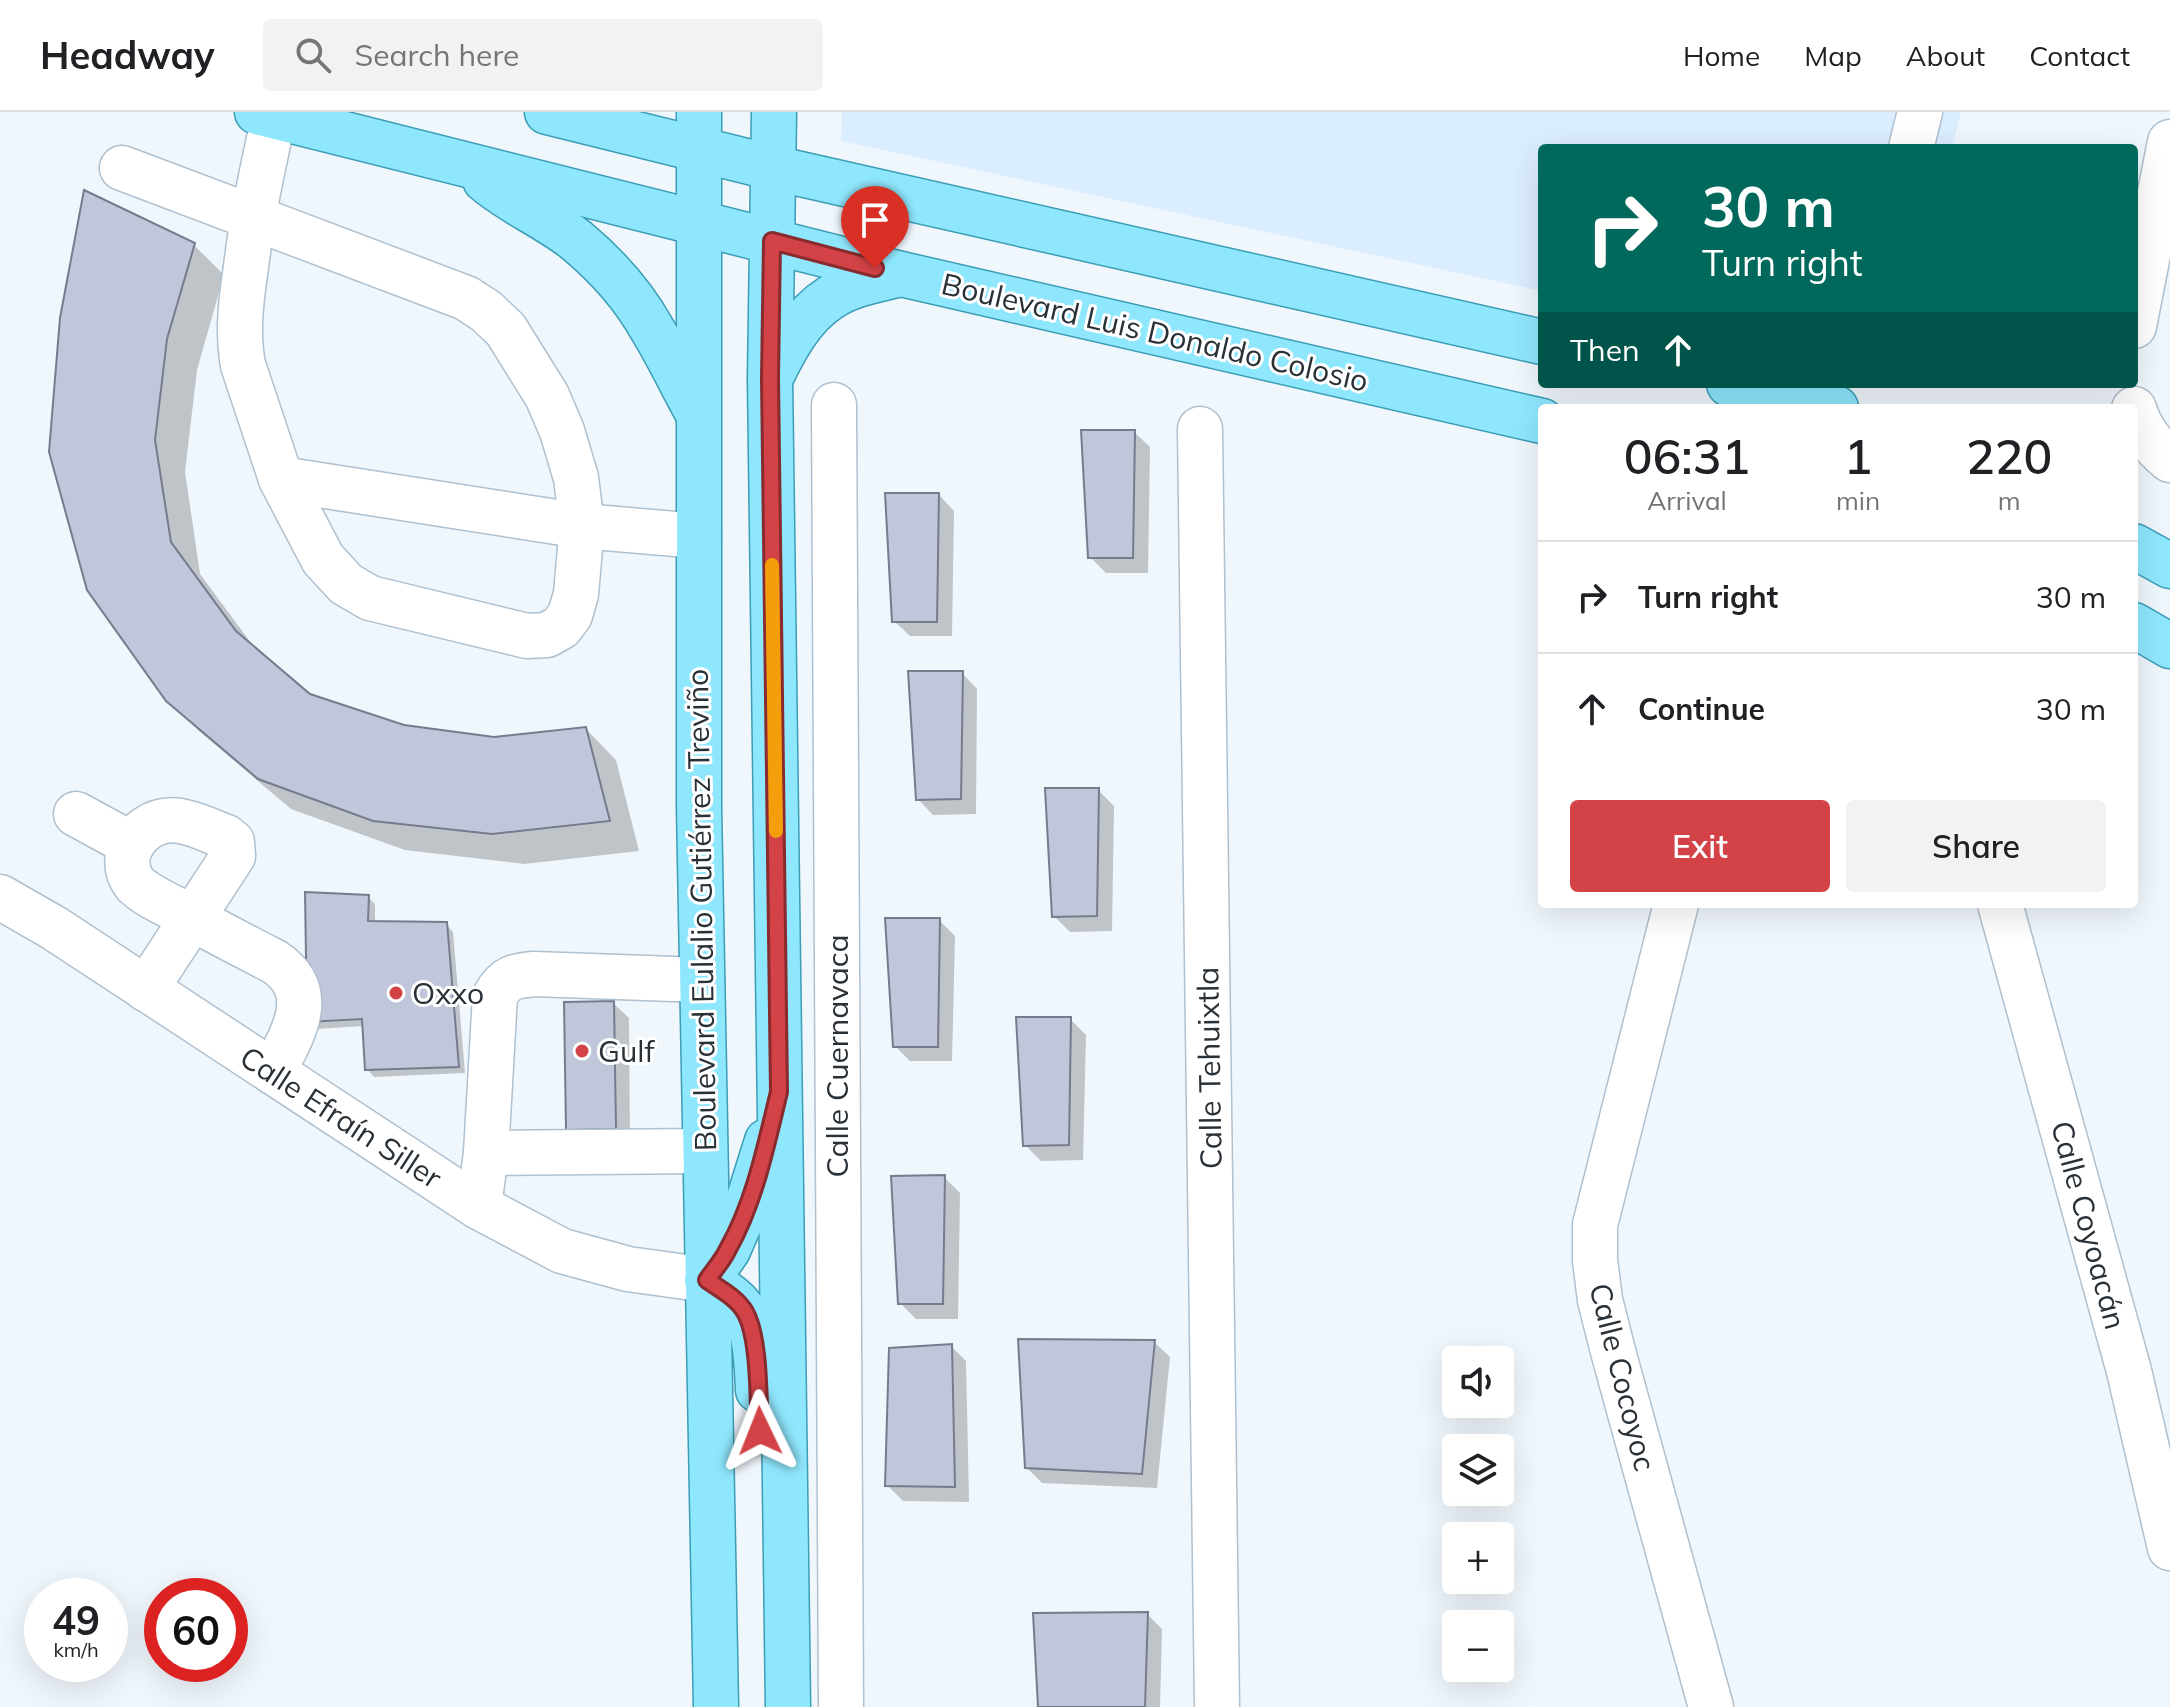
<!DOCTYPE html>
<html lang="en">
<head>
<meta charset="utf-8">
<style>
	:root { --surface:#fff; --page:#f2f2f2; --text:#202124; --muted:#757577; --line:#e0e0e0; --accent:#d24246 }
	body { margin:0; font-family:Mulish,sans-serif; background:var(--page); color:var(--text); height:100vh; display:flex; flex-direction:column; font-size:30px; white-space:nowrap }
	* { box-sizing:border-box; margin:0 }
	p { font-size:26px; color:var(--muted) }
	.icon { flex:none; width:44px; height:44px; fill:none; stroke:currentColor; stroke-width:2; stroke-linecap:round; stroke-linejoin:round }
	.map { position:relative; flex:1; overflow:hidden }
	.side { position:absolute; left:1538px; top:292px; width:600px; height:504px; display:flex; flex-direction:column; background:var(--surface); border-radius:8px; box-shadow:0 8px 32px #0002 }
	.side>* { flex:none }
	.guide { position:absolute; left:1538px; top:32px; width:600px; height:244px; border-radius:8px; box-shadow:0 8px 32px #0002; background:#00695c; color:#fff; overflow:hidden }
	.tools { position:absolute; left:1442px; top:1234px; display:grid; gap:16px }
	.tools a { display:grid; place-items:center; width:72px; height:72px; border-radius:8px; background:var(--surface); box-shadow:0 8px 32px #0002; font-size:40px }
	.speed { position:absolute; left:24px; top:1466px; display:flex; gap:16px; font-size:40px; font-weight:700; text-align:center }
	.speed>* { display:grid; place-content:center; width:104px; height:104px; border-radius:50%; background:var(--surface); box-shadow:0 8px 32px #0002; line-height:1 }
	.speed small { font-size:20px; font-weight:400 }
	.speed .limit { border:12px solid #d22; background:#fff; color:#111 }
	.pin { position:absolute; display:grid; place-items:center; width:68px; height:68px; color:#fff; margin:-82px -34px; border-radius:50% 50% 50% 0; rotate:-45deg; box-shadow:0 0 8px #0007 }
	.pin .icon { rotate:45deg }
	.me { position:absolute; width:88px; margin:-44px; rotate:358deg; stroke-linejoin:round; filter:drop-shadow(0 0 6px #0008) }
	.turn { display:flex; align-items:center; gap:28px; height:168px; padding:0 32px; font-size:36px }
	.turn .icon { width:104px; height:104px; stroke-width:2.5 }
	.turn b { display:block; font-size:56px; line-height:68px }
	.then { display:flex; align-items:center; height:76px; padding:0 32px; background:#0003; gap:16px; font-size:30px }
	.eta { display:flex; justify-content:space-evenly; align-items:center; height:136px; text-align:center }
	.eta b { font-size:48px; font-weight:600; line-height:56px }
	.cta { display:flex; gap:16px; margin-top:auto; padding:16px 32px }
	.cta a { flex:1; height:92px; border-radius:8px; background:var(--accent); color:#fff; font-size:32px; font-weight:600; line-height:92px; text-align:center }
	.cta a+a { background:var(--page); color:var(--text) }
	ul { padding:0; list-style:none }
	li { display:flex; align-items:center; gap:24px; height:112px; padding:0 32px; border-top:2px solid var(--line) }
	li div { flex:1 }
	li b { display:block; font-size:30px }
	li em { font-style:normal }
	header { display:flex; align-items:center; gap:48px; box-sizing:border-box; height:112px; padding:0 40px; background:var(--surface); border-bottom:2px solid var(--line) }
	header strong { font-size:38px }
	nav { display:flex; gap:44px; margin-inline-start:auto; font-size:28px }
	.search { width:560px; height:72px; background:var(--page); display:flex; align-items:center; gap:20px; box-sizing:border-box; padding:0 28px; border-radius:8px; color:var(--muted); font-size:30px }
	.map>svg:first-child { display:block }
	.built { fill:#dbeeff }
	.shadow { fill:#0003 }
	.building { fill:#c1c7db; stroke:#767b8d; stroke-width:2 }
	.lines { fill:none; stroke-linecap:round; stroke-linejoin:round }
	.minor-casing { stroke:#afc0cf; stroke-width:47 }
	.major-casing { stroke:#3b9db6; stroke-width:47 }
	.minor { stroke:#fff; stroke-width:44 }
	.major { stroke:#8fe7fd; stroke-width:44 }
	.route-casing { stroke:#882b2e; stroke-width:20 }
	.route { stroke:#d24246; stroke-width:14 }
	.slow { stroke:#f59e0b; stroke-width:14 }
	.poi-dot { fill:#d24246; stroke:#fff; stroke-width:3 }
	.labels { text-anchor:middle; dominant-baseline:central; stroke-width:6; stroke-linejoin:round; paint-order:stroke }
	.street-label { font-size:30px; fill:#293036; stroke:#fff }
	.poi-label { font-size:30px; fill:#293036; stroke:#fff; text-anchor:start }
</style>
</head>
<body>
<header>
<strong>Headway</strong>
<div class="search"><svg class="icon" aria-label="search" viewBox="0 0 24 24"><circle cx="10" cy="10" r="6"/><path d="M15 15l6 6"/></svg>Search here</div>
<nav><a>Home</a><a>Map</a><a>About</a><a>Contact</a></nav>
</header>
<div class="map">
<svg width="2170" height="1595" viewBox="0 0 2170 1595">
	<rect width="100%" height="100%" fill="#eff6fc"/>
	<path class="built" d="M 842,0 L 1961,0 L 1952,36 L 1542,36 L 1542,179 L 841,29 Z"/>
	<g class="shadow">
		<path d="M 194,133 L 224,163 L 197,258 L 185,360 L 200,462 L 257,539 L 309,583 L 404,615 L 494,627 L 586,617 L 616,648 L 639,739 L 524,752 L 405,738 L 291,697 L 199,619 L 168,588 L 89,478 Z"/>
		<path d="M 1134,320 L 1150,335 L 1148,461 L 1106,461 L 1090,445 Z"/>
		<path d="M 939,383 L 954,399 L 952,524 L 910,524 L 894,509 Z"/>
		<path d="M 962,561 L 977,577 L 976,702 L 933,703 L 918,687 Z"/>
		<path d="M 1098,678 L 1114,694 L 1112,819 L 1070,820 L 1054,804 Z"/>
		<path d="M 368,785 L 375,792 L 375,811 L 446,812 L 453,820 L 465,961 L 374,965 L 367,957 L 364,914 L 316,917 Z"/>
		<path d="M 939,808 L 955,824 L 952,949 L 910,949 L 895,934 Z"/>
		<path d="M 613,891 L 629,906 L 630,1032 L 583,1033 L 568,1017 Z"/>
		<path d="M 1070,907 L 1086,923 L 1083,1048 L 1041,1049 L 1025,1033 Z"/>
		<path d="M 944,1065 L 960,1081 L 958,1207 L 916,1207 L 900,1191 Z"/>
		<path d="M 1154,1230 L 1170,1245 L 1157,1376 L 1042,1371 L 1027,1356 Z"/>
		<path d="M 951,1234 L 966,1249 L 969,1390 L 903,1389 L 887,1373 Z"/>
		<path d="M 1147,1502 L 1162,1517 L 1160,1595 L 1040,1595 Z"/>
	</g>
	<g class="building">
		<path d="M 84,78 L 195,131 L 167,227 L 155,328 L 171,430 L 236,519 L 310,582 L 404,613 L 494,625 L 586,615 L 610,709 L 492,722 L 373,709 L 258,667 L 166,589 L 87,478 L 49,340 L 60,206 Z"/>
		<path d="M 1081,318 L 1135,318 L 1133,446 L 1088,446 Z"/>
		<path d="M 885,381 L 939,381 L 937,510 L 892,510 Z"/>
		<path d="M 908,559 L 963,559 L 961,687 L 916,688 Z"/>
		<path d="M 1045,676 L 1099,676 L 1097,804 L 1052,805 Z"/>
		<path d="M 305,780 L 369,783 L 368,809 L 447,810 L 459,955 L 365,958 L 362,907 L 307,910 Z"/>
		<path d="M 885,806 L 940,806 L 938,935 L 893,935 Z"/>
		<path d="M 614,889 L 616,1017 L 566,1018 L 564,890 Z"/>
		<path d="M 1016,905 L 1071,905 L 1069,1033 L 1023,1034 Z"/>
		<path d="M 945,1063 L 943,1192 L 898,1192 L 891,1064 Z"/>
		<path d="M 1018,1227 L 1155,1228 L 1142,1362 L 1025,1356 Z"/>
		<path d="M 952,1232 L 955,1375 L 885,1374 L 889,1236 Z"/>
		<path d="M 1148,1500 L 1145,1595 L 1038,1595 L 1033,1501 Z"/>
	</g>
	<g class="lines">
		<defs>
			<g id="minor">
				<path d="M 1911,36 L 1920,0"/>
				<path d="M 122,56 L 466,186 L 486,199 L 506,218 L 547,284 L 562,319 L 576,366 L 582,414 L 576,482 L 570,503 L 561,515 L 547,523 L 527,524 L 370,486 L 346,472 L 323,447 L 281,367 L 243,253 C 237,220 241,188 246,155 C 252,104 263,55 274,4"/>
				<path d="M 2134,214 L 2170,30"/>
				<path d="M 834,293 L 841,1595"/>
				<path d="M 2134,297 C 2140,317 2154,335 2170,348"/>
				<path d="M 1200,317 L 1217,1595"/>
				<path d="M 281,367 L 582,414 L 699,424"/>
				<path d="M 76,702 L 131,732"/>
				<path d="M 0,785 L 54,816 L 479,1095 L 562,1139 L 628,1157 L 707,1168"/>
				<path d="M 1676,792 L 1595,1113 L 1595,1148 L 1600,1188 L 1614,1243 L 1711,1595"/>
				<path d="M 2000,792 L 2129,1259 L 2170,1436"/>
				<path d="M 146,877 L 233,744 L 232,730 L 226,725 C 212,720 195,711 180,709 C 156,705 134,720 128,743 C 126,754 128,763 135,772 C 146,783 163,790 177,798 C 209,816 242,833 275,850 C 320,881 292,923 273,960"/>
				<path d="M 486,1041 L 704,1039"/>
				<path d="M 479,1095 L 486,1041 L 495,884 C 505,865 514,864 534,862 L 702,868"/>
			</g>
			<g id="major">
				<path d="M 257,0 L 901,162 L 1542,309"/>
				<path d="M 547,0 L 774,56 L 1542,230"/>
				<path d="M 699,0 L 699,695 L 716,1595"/>
				<path d="M 774,0 L 770,267 L 788,1595"/>
				<path d="M 485,68 C 513,92 549,106 577,129 C 607,154 633,183 652,217 C 668,243 681,271 696,298"/>
				<path d="M 771,265 C 785,236 802,204 830,186 C 850,172 877,168 901,162"/>
				<path d="M 1729,272 L 1836,296"/>
				<path d="M 2134,434 L 2170,454"/>
				<path d="M 2134,513 L 2170,534"/>
				<path d="M 758,1278 C 757,1255 756,1214 742,1196 C 733,1184 719,1177 707,1168 L 728,1138 L 745,1099 L 767,1029"/>
			</g>
		</defs>
		<use href="#minor" class="minor-casing"/>
		<use href="#major" class="major-casing"/>
		<use href="#minor" class="minor"/>
		<use href="#major" class="major"/>
	</g>
	<g class="lines">
		<defs>
			<path id="route" d="M 760,1319 C 758,1289 760,1226 745,1200 C 737,1186 720,1177 707,1168 C 714,1158 723,1148 728,1137 C 755,1089 766,1033 779,980 L 770,267 L 772,129 L 875,156"/>
		</defs>
		<use href="#route" class="route-casing"/>
		<use href="#route" class="route"/>
		<path class="slow" d="M 772,453 L 776,719"/>
	</g>
	<g class="poi-dot">
		<circle cx="396" cy="881" r="8"/>
		<circle cx="582" cy="939" r="8"/>
	</g>
	<g class="labels">
		<g class="street-label">
			<text transform="translate(1155 220) rotate(13)">Boulevard Luis Donaldo Colosio</text>
			<text transform="translate(701 798) rotate(-91)">Boulevard Eulalio Gutiérrez Treviño</text>
			<text transform="translate(837 944) rotate(-90)">Calle Cuernavaca</text>
			<text transform="translate(1209 956) rotate(-91)">Calle Tehuixtla</text>
			<text transform="translate(341 1005) rotate(33)">Calle Efraín Siller</text>
			<text transform="translate(2089 1113) rotate(75)">Calle Coyoacán</text>
			<text transform="translate(1623 1265) rotate(76)">Calle Cocoyoc</text>
		</g>
		<g class="poi-label">
			<text x="412" y="881">Oxxo</text>
			<text x="598" y="939">Gulf</text>
		</g>
	</g>
</svg>
<div class="tools">
<a><svg class="icon" aria-label="sound" viewBox="0 0 24 24"><path d="M4 9h4l5-4v14l-5-4H4zM17 9q2 3 0 6"/></svg></a>
<a><svg class="icon" aria-label="layers" viewBox="0 0 24 24"><path d="M12 4l9 5-9 5-9-5zM3 14l9 5 9-5"/></svg></a>
<a>+</a>
<a>−</a>
</div>
<div class="speed"><div>49<small>km/h</small></div><div class="limit">60</div></div>
<div class="pin" style="left:875px;top:156px;background:#d93025"><svg class="icon" aria-label="arrive" viewBox="0 0 24 24"><path d="M6 21V4h12l-3 4 3 4H6"/></svg></div>
<svg class="me" style="left:760px;top:1319px" viewBox="-20 -20 40 40"><path d="M0-17L14 15 0 8-14 15z" fill="#d24246" stroke="#fff" stroke-width="4"/></svg>
<div class="guide">
<div class="turn"><svg class="icon" aria-label="right" viewBox="0 0 24 24"><path d="M7 20v-9h11M14 6l5 5-5 5"/></svg><div><b>30 m</b>Turn right</div></div>
<div class="then">Then<svg class="icon" aria-label="ahead" viewBox="0 0 24 24"><path d="M12 20V5M6 11l6-6 6 6"/></svg></div>
</div>
<section class="side">
<div class="eta">
<div><b>06:31</b><p>Arrival</p></div>
<div><b>1</b><p>min</p></div>
<div><b>220</b><p>m</p></div>
</div>
<ul>
<li><svg class="icon" aria-label="right" viewBox="0 0 24 24"><path d="M7 20v-9h11M14 6l5 5-5 5"/></svg><div><b>Turn right</b></div><em>30 m</em></li>
<li><svg class="icon" aria-label="ahead" viewBox="0 0 24 24"><path d="M12 20V5M6 11l6-6 6 6"/></svg><div><b>Continue</b></div><em>30 m</em></li>
</ul>
<div class="cta"><a>Exit</a><a>Share</a></div>
</section>
</div>
</body>
</html>
